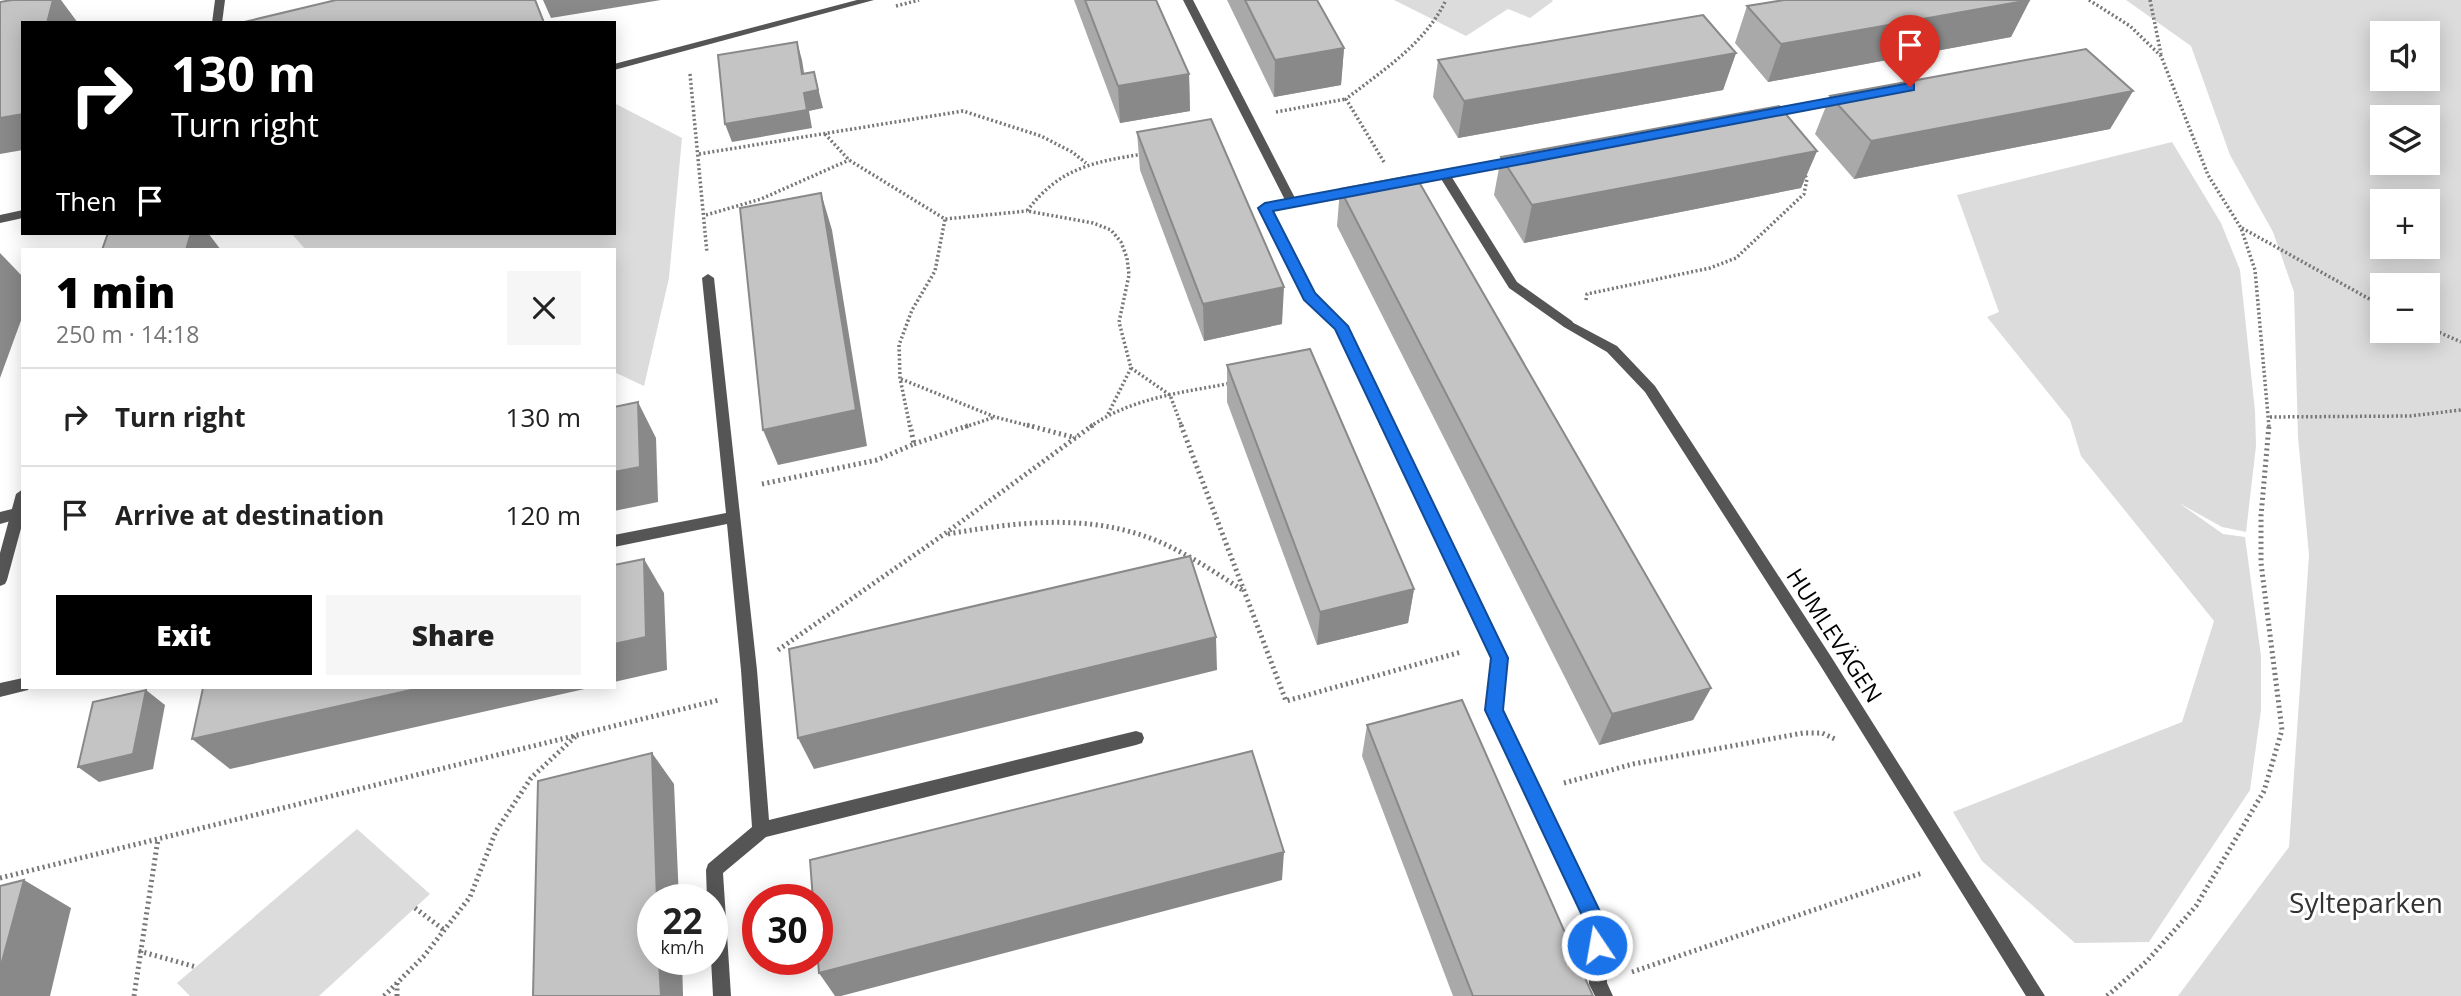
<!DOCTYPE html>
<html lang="en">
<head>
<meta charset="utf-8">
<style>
	:root { --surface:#fff; --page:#f6f6f6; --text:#222; --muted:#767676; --line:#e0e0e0; --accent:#000 }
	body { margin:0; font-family:"Open Sans",sans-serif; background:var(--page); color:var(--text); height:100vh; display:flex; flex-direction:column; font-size:26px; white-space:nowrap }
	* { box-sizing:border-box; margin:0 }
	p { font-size:23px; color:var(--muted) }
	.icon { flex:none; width:38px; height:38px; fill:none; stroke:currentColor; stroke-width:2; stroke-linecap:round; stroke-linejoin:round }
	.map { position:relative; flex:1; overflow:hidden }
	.panel { position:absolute; left:21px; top:248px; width:595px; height:441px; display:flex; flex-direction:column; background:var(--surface); border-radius:0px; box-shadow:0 4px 18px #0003 }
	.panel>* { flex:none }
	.top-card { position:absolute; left:21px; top:21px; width:595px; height:214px; border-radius:0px; box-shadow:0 4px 18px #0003; background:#000; color:#fff; overflow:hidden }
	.fabs { position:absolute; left:2370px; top:21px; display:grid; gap:14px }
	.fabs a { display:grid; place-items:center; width:70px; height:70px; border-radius:0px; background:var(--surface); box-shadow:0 4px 18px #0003; font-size:35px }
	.speed { position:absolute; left:637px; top:884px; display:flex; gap:14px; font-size:35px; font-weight:700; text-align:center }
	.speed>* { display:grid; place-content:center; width:91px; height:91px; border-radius:50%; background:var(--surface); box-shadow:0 4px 18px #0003; line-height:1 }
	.speed small { font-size:18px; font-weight:400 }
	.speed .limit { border:10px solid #d22; background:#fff; color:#111 }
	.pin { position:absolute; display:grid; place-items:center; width:60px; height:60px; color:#fff; margin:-72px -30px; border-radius:50% 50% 50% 0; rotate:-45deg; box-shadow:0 0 7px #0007 }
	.pin .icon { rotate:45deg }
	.me { position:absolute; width:77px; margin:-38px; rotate:348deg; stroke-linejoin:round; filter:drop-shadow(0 0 5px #0008) }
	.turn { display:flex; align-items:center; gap:24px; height:147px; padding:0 35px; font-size:32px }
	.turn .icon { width:91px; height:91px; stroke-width:2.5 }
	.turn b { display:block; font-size:49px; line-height:60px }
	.then { display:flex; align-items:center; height:66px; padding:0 35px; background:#0003; gap:14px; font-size:26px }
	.round { display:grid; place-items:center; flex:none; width:74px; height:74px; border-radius:0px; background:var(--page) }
	.headline { display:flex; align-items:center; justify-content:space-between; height:119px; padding:0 35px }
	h1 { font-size:42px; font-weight:800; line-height:52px; color:var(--accent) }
	.button { display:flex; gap:14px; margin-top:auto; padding:14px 35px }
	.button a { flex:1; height:80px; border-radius:0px; background:var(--accent); color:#fff; font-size:28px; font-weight:800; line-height:80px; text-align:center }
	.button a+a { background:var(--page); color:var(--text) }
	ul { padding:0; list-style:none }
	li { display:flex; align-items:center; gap:21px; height:98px; padding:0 35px; border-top:2px solid var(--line) }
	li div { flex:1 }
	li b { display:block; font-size:26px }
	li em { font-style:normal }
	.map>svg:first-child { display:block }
	.green { fill:#dcdcdc; fill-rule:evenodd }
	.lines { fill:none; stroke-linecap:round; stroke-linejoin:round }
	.path-far1 { stroke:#777; stroke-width:3.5; stroke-dasharray:2 2.5; stroke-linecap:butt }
	.path { stroke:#777; stroke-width:5; stroke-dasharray:2 3.5; stroke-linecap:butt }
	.lane { fill:#555; fill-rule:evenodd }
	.street { fill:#555; fill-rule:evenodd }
	.wall { fill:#a9a9a9 }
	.shaded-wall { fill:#898989 }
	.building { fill:#c4c4c4; stroke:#898989; stroke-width:2 }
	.route { fill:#1a73e8; stroke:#114b97; stroke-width:2 }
	.labels { text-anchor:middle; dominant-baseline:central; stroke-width:6; stroke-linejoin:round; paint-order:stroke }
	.street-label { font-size:23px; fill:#000; stroke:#fff }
	.near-park-label { font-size:28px; fill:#333; stroke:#fff }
</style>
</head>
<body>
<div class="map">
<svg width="2461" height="996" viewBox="0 0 2461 996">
	<rect width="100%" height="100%" fill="#fff"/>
	<g class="green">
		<path d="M 1394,0 L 1552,0 L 1553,1 L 1530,18 L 1508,9 L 1466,36 Z"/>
		<path d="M 2126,0 L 2461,0 L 2461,996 L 2178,996 L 2289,847 L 2309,555 L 2298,437 L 2294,292 L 2273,232 L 2230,155 L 2191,46 ZM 2382,33 L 2427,33 L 2427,79 L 2382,79 ZM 2382,117 L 2427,117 L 2427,163 L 2382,163 ZM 2382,201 L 2427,201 L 2427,247 L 2382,247 ZM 2382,285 L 2427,285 L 2427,331 L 2382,331 Z"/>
		<path d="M 614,103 L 682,138 L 669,278 L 644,386 L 614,372 L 614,250 L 306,250 L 291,233 L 614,233 Z"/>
		<path d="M 2172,142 L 2221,223 L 2240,270 L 2255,411 L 2256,446 L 2246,532 L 2222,527 L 2179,503 L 2223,534 L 2245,537 L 2261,656 L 2261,710 L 2250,790 L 2149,942 L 2075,943 L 1982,861 L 1953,812 L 2182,722 L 2214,621 L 2081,456 L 2070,420 L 1987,317 L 1999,312 L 1957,195 Z"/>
		<path d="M 357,829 L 430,894 L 319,996 L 190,996 L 177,983 Z"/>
	</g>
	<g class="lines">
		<g class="path-far1">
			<path d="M 2089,0 L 2130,26 L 2161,56 L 2208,175 L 2241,228 L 2255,270 L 2269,427"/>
			<path d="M 2150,0 L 2161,54"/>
			<path d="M 896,6 L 919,0"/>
			<path d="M 690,74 L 707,253"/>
			<path d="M 1276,112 L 1346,99"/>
			<path d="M 825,134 L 849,160 L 945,219 L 1027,211"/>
			<path d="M 699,154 L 963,111 L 1041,136 L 1072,152 L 1086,163"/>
			<path d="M 1384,162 L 1346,99 C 1383,70 1425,44 1446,0"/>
			<path d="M 706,215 L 761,199 L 849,160"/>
			<path d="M 2242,228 L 2382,306"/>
			<path d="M 1586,300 L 1587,294 L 1710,268 L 1736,258 L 1804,194 L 1807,179 L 1804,173"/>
			<path d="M 2427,327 L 2461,342"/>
			<path d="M 1131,368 L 1170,395 L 1182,427"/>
			<path d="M 901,379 L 995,417 L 1034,427"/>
			<path d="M 1108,414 L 1131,368 L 1119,322 L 1129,275 L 1127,258 L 1121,242 L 1111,230 L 1093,223 L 1027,211 C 1059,168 1093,162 1143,154"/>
			<path d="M 2270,417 L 2410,416 L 2461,410"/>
			<path d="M 910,427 L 900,378 L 899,345 L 912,310 L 935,271 L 945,219"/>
			<path d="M 965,427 L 995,417"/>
			<path d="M 1090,427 C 1130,398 1185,392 1232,383"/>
		</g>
		<g class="path">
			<path d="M 1027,425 L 1076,438"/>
			<path d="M 1181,425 L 1286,701 L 1461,652"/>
			<path d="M 914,444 L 970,425"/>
			<path d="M 762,484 L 877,460 L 914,444 L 910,425"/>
			<path d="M 948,534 C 1017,522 1088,513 1155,540 C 1187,553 1216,573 1244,591"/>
			<path d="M 778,650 L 943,535 L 1093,425"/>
			<path d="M 1564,783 L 1633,764 L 1803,733 L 1822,733 L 1835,739"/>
			<path d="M 0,878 L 719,700"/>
			<path d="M 415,908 L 444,930"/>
			<path d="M 139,951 L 196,967"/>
			<path d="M 1632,972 L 1922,873"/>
			<path d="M 397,983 L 397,996"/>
			<path d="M 134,996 L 158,839"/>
			<path d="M 384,996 L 424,956 L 470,897 L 496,831 L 531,778 L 577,735"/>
			<path d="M 2107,996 L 2147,961 L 2196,906 L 2264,791 L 2282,730 L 2261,563 L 2261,516 L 2269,425"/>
		</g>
		<g class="lane">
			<path d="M 215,0 L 225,0 L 222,23 L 212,23 Z"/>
			<path d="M 857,0 L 874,0 L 614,70 L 614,64 Z"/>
			<path d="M 1444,170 L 1448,171 L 1517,282 L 1572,321 L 1574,324 L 1572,327 L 1564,327 L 1509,288 L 1438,174 Z"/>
			<path d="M 23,210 L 23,218 L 0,223 L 0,215 Z"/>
			<path d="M 16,508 L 21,510 L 23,515 L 21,518 L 0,524 L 0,512 Z"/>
		</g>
		<g class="street">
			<path d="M 1183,0 L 1193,0 L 1295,198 L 1358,186 L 1364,190 L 1358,194 L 1272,210 L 1314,293 L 1347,326 L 1508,658 L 1502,710 L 1606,926 L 1607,983 L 1613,996 L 1595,996 L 1589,984 L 1588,927 L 1486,710 L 1492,658 L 1336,329 L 1305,299 L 1259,208 L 1261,205 L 1285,200 Z"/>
			<path d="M 1847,96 L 1851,97 L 1851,101 L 1767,117 L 1762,114 L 1767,111 Z"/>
			<path d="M 1516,157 L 1520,158 L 1520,164 L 1399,187 L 1393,183 L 1399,179 Z"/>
			<path d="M 708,274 L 714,278 L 757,670 L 769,820 L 1136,731 L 1142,733 L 1144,738 L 1142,743 L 1136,745 L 766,837 L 723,873 L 731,996 L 713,996 L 711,959 L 712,900 L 707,900 L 706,870 L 708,864 L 752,827 L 741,670 L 727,524 L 614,547 L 614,535 L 726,513 L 702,278 Z"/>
			<path d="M 1568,320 L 1617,346 L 1655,386 L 1830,655 L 2045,996 L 2026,996 L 1820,665 L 1645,392 L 1607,352 L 1564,327 L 1562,324 Z"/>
			<path d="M 23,489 L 23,521 L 7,580 L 5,584 L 0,586 L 0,553 L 16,494 Z"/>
			<path d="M 23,678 L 23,688 L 29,688 L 28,690 L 0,697 L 0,683 Z"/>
		</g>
	</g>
	<g class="wall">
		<path d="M 1074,0 L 1156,0 L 1189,74 L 1190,111 L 1120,123 Z"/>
		<path d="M 1227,0 L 1317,0 L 1344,48 L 1341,85 L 1274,97 Z"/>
		<path d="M 2030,0 L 2011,37 L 1768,82 L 1735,43 L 1747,6 Z"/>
		<path d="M 1736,53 L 1723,90 L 1458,138 L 1433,97 L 1438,60 Z"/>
		<path d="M 2133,91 L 2110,129 L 1854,179 L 1815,134 L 1830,96 Z"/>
		<path d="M 1137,132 L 1282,324 L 1204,341 L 1140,170 Z"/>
		<path d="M 1817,151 L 1801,188 L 1524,243 L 1494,195 L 1501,157 Z"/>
		<path d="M 1340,189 L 1711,688 L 1693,720 L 1599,745 L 1337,226 Z"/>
		<path d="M 1227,365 L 1414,589 L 1408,623 L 1317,645 L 1227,402 Z"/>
		<path d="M 1367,725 L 1593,996 L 1453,996 L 1362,756 Z"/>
	</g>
	<g class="shaded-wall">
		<path d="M 53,0 L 61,0 L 78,23 L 47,23 Z"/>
		<path d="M 535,0 L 536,0 L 545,23 L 544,23 Z"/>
		<path d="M 543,0 L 661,0 L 551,18 Z"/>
		<path d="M 2030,0 L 2011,37 L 1768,82 L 1781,44 Z"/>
		<path d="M 797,42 L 802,60 L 807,92 L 802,74 Z"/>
		<path d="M 1344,48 L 1341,85 L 1274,97 L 1275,60 Z"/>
		<path d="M 1736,53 L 1723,90 L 1458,138 L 1464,101 Z"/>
		<path d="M 814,72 L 823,108 L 809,111 L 812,128 L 732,142 L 725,124 Z"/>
		<path d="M 1189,74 L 1190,111 L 1120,123 L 1118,86 Z"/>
		<path d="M 2133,91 L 2110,129 L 1854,179 L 1871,141 Z"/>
		<path d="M 23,113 L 23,150 L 0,154 L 0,118 Z"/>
		<path d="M 1817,151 L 1801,188 L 1524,243 L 1532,205 Z"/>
		<path d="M 821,193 L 832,230 L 867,446 L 778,465 L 763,430 Z"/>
		<path d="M 191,233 L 208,233 L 221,250 L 186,250 Z"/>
		<path d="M 0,253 L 23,277 L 23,315 L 0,378 Z"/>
		<path d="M 1284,287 L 1282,324 L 1204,341 L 1203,304 Z"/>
		<path d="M 638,402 L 656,438 L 658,502 L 614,511 L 614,472 Z"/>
		<path d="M 644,559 L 664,593 L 667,670 L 614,682 L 614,644 Z"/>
		<path d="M 1414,589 L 1408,623 L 1317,645 L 1320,612 Z"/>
		<path d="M 1216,637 L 1217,670 L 814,769 L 798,738 Z"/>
		<path d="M 420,688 L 589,688 L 230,769 L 192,739 Z"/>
		<path d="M 1711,688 L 1693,720 L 1599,745 L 1612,714 Z"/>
		<path d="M 146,690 L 165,705 L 153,769 L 99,782 L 78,767 Z"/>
		<path d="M 652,753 L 674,784 L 679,900 L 657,900 Z"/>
		<path d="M 1284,852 L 1282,880 L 841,996 L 835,996 L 819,973 Z"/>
		<path d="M 24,880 L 71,908 L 50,996 L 0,996 L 0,969 Z"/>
		<path d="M 659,959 L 682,959 L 683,996 L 661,996 Z"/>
	</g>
	<g class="building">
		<path d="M 12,0 L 53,0 L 47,23 L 23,23 L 23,114 L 0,118 L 0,2 Z"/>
		<path d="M 336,0 L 535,0 L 544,23 L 240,23 Z"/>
		<path d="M 1085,0 L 1156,0 L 1189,74 L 1118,86 Z"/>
		<path d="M 1245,0 L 1317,0 L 1344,48 L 1275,60 Z"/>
		<path d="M 1784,0 L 2030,0 L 1781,44 L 1747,6 Z"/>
		<path d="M 1703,15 L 1736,53 L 1464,101 L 1438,60 Z"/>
		<path d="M 797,42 L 802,74 L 814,72 L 818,90 L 804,93 L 807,110 L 725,124 L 718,55 Z"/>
		<path d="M 2086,49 L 2133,91 L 1871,141 L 1830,96 Z"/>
		<path d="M 1779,106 L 1817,151 L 1532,205 L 1501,157 Z"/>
		<path d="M 1211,119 L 1284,287 L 1203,304 L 1137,132 Z"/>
		<path d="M 1415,175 L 1711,688 L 1612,714 L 1340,189 Z"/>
		<path d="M 821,193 L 856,410 L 763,430 L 740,208 Z"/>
		<path d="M 108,233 L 191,233 L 186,250 L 102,250 Z"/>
		<path d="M 1310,349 L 1414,589 L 1320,612 L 1227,365 Z"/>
		<path d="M 638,402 L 640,467 L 614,472 L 614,407 Z"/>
		<path d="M 1190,556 L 1216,637 L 798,738 L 789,649 Z"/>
		<path d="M 644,559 L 646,637 L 614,644 L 614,565 Z"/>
		<path d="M 203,688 L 420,688 L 192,739 Z"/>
		<path d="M 146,690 L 133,754 L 78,767 L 93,702 Z"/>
		<path d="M 1462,700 L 1593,996 L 1473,996 L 1367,725 Z"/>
		<path d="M 1252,751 L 1284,852 L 819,973 L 817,949 L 817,900 L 813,900 L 810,860 Z"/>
		<path d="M 652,753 L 657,900 L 653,900 L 653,959 L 659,959 L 661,996 L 533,996 L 538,781 Z"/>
		<path d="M 24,880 L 0,969 L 0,886 Z"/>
	</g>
	<path class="route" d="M 1910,83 L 1914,84 L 1914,90 L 1273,211 L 1315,293 L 1348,326 L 1508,658 L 1503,710 L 1607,926 L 1607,945 L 1604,952 L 1597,955 L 1590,952 L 1587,926 L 1485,710 L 1491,658 L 1335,329 L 1304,300 L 1258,208 L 1265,203 Z"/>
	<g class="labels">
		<g class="street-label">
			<text transform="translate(1835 635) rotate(57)">HUMLEVÄGEN</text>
		</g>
		<g class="near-park-label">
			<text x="2366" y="902">Sylteparken</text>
		</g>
	</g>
</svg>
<div class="fabs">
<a><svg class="icon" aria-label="sound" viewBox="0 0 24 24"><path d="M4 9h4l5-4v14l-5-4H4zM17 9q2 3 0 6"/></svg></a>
<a><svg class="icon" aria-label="layers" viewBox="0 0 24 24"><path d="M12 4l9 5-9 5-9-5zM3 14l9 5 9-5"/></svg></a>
<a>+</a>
<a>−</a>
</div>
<div class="speed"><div>22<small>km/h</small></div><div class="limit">30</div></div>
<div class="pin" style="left:1910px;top:87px;background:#d93025"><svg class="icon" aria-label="arrive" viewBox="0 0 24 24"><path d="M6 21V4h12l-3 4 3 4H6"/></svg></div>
<svg class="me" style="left:1597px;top:945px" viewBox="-20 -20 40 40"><circle r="17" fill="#1a73e8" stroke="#fff" stroke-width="3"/><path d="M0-11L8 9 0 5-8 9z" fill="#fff"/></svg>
<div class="top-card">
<div class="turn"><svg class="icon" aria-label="right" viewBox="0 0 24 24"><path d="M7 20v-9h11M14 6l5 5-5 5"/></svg><div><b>130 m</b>Turn right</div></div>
<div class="then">Then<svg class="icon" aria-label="arrive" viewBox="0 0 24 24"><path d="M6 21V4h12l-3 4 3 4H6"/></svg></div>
</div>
<section class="panel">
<div class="headline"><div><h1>1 min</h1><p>250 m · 14:18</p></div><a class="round"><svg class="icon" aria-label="close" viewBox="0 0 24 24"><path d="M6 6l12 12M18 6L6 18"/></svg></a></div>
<ul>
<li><svg class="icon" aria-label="right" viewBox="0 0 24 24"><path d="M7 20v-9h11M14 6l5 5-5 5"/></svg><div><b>Turn right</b></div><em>130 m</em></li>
<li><svg class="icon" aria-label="arrive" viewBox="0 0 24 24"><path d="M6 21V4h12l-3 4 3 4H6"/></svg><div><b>Arrive at destination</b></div><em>120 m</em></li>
</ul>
<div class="button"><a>Exit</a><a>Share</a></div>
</section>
</div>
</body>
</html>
